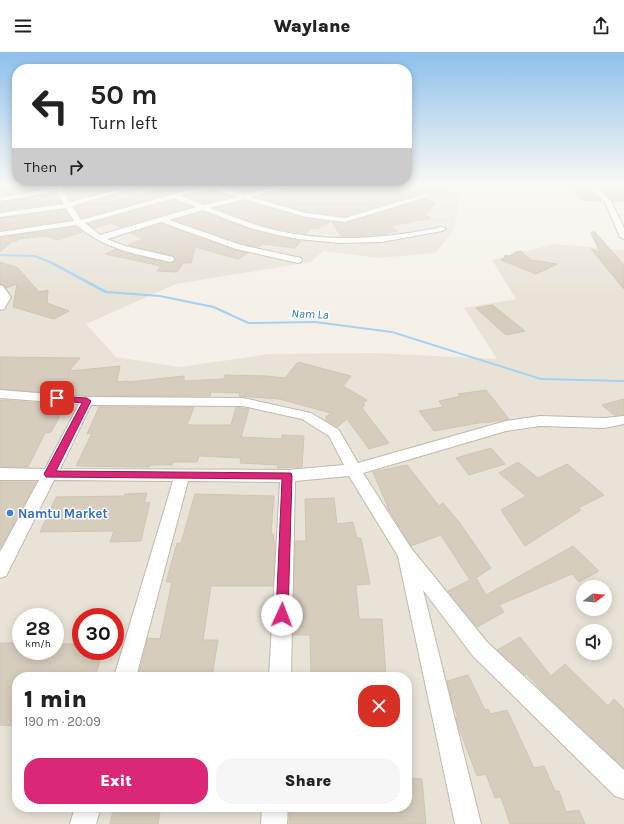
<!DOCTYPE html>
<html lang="en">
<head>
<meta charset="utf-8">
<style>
	:root { --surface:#fff; --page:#f6f6f6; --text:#222; --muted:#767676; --accent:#db2777 }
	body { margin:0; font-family:Karla,sans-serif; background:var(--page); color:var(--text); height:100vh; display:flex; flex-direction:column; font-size:15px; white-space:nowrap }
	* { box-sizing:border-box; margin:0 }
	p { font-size:13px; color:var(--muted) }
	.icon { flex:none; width:22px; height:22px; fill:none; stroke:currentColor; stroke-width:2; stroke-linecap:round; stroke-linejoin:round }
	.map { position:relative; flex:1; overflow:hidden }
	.panel { position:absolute; left:12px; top:620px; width:400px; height:140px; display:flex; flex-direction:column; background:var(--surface); border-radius:16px; box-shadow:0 2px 10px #0003 }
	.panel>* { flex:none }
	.guide { position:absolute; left:12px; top:12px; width:400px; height:122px; border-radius:16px; box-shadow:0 2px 10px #0003; background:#fff; color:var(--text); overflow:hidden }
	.needle { width:26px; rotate:74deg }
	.buttons { position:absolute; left:576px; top:528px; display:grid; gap:8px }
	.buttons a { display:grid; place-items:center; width:36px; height:36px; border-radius:50%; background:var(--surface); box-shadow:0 2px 10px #0003; font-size:20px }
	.speed { position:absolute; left:12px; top:556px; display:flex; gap:8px; font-size:20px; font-weight:700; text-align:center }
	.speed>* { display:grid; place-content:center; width:52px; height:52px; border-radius:50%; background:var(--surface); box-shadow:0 2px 10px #0003; line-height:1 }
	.speed small { font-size:10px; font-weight:400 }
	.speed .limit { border:6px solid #d22; background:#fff; color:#111 }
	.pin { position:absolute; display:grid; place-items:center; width:34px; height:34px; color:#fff; margin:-17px; border-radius:8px; box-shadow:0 2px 6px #0006 }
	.me { position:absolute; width:44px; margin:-22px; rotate:2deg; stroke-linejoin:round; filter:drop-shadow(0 0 3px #0008) }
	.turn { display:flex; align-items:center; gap:14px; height:84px; padding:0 12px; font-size:18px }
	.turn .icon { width:52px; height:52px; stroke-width:2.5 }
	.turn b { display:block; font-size:28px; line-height:34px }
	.then { display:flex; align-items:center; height:38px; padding:0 12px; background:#0003; gap:8px; font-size:15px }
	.round { display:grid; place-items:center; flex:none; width:42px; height:42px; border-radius:16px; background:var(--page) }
	.head { display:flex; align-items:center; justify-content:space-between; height:68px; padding:0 12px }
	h1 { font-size:24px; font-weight:800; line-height:30px }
	.action { display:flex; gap:8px; margin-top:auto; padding:8px 12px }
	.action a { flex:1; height:46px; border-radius:16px; background:var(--accent); color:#fff; font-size:16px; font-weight:800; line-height:46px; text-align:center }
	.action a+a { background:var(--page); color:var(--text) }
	header { display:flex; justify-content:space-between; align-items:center; height:52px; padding:0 12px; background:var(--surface); font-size:18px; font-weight:800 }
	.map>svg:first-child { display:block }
	.residential { fill:#e9e3d7; fill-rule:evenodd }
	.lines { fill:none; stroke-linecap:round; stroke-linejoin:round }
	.stream { fill:#a6d2f1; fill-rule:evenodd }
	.building { fill:#d6cdbe; stroke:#d1c5b2 }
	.minor-casing { stroke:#c0b9ac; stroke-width:2 }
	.minor { fill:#fff; fill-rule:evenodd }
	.route { fill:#db2777; stroke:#8e194d }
	.shop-dot { fill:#3f7fe0; stroke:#fff; stroke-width:1.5 }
	.labels { text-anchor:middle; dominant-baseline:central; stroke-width:3; stroke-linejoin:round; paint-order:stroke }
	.far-water-label { font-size:12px; font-style:italic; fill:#2e77ae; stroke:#fff }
	.shop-label { font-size:13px; font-weight:bold; fill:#366cbe; stroke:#fff; text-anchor:start }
</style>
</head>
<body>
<header><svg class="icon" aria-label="menu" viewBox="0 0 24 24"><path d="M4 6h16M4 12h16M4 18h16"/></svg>Waylane<svg class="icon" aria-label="share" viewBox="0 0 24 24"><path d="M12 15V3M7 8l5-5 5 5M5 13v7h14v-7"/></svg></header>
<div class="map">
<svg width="624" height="772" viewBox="0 0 624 772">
	<rect width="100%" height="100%" fill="#f5f1e9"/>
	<path class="residential" d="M 1,133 L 419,133 L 460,141 L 454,177 L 436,201 L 378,206 L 323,199 L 311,210 L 176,232 L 86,272 L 116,305 L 180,315 L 269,302 L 374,301 L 497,307 L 464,256 L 516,247 L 492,208 L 554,192 L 624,198 L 624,772 L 0,772 L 0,134 ZM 583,535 L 605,535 L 605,557 L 583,557 ZM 21,565 L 55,565 L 55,599 L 21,599 ZM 81,565 L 115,565 L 115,599 L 81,599 ZM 583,579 L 605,579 L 605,601 L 583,601 ZM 17,625 L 407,625 L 407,755 L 17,755 Z"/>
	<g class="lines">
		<path class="stream" d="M 0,202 L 35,203 L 51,209 L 107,239 L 160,243 L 214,254 L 249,270 L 315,269 L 392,279 L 541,326 L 624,328 L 624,330 L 541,328 L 392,281 L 315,271 L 248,272 L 213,256 L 160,245 L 105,241 L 49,211 L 34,205 L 0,204 Z"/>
	</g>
	<g class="building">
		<path d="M 20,133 L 51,133 L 29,140 L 6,143 L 5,137 L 19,135 Z"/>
		<path d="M 74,133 L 118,133 L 118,136 L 71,148 L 63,138 L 72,135 Z"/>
		<path d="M 180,133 L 202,133 L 82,166 L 74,155 L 118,142 L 119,148 Z"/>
		<path d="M 220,133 L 278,133 L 244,141 Z"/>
		<path d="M 294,133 L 397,133 L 418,142 L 345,164 L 306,160 L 257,145 L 292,135 Z"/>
		<path d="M 571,133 L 586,133 L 601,149 L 582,148 Z"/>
		<path d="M 596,133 L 619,133 L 619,136 L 624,140 L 624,149 L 613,149 Z"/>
		<path d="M 210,138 L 232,145 L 204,151 L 186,144 Z"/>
		<path d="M 55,140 L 62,151 L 0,159 L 0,150 L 29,146 Z"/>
		<path d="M 427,147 L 436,151 L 425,163 L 430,166 L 391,174 L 397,179 L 386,181 L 387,182 L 354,184 L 341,184 L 332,170 L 345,171 Z"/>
		<path d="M 174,148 L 191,155 L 120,175 L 111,171 L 94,176 L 88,172 Z"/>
		<path d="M 244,149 L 306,166 L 330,170 L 316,177 L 310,176 L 306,182 L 260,173 L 215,156 Z"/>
		<path d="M 65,158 L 72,168 L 0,178 L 0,166 Z"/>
		<path d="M 203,160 L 250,177 L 301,189 L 295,196 L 263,192 L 258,195 L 241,192 L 174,168 Z"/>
		<path d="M 161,172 L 235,198 L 248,201 L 238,207 L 195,195 L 191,211 L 183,211 L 177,220 L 157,219 L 161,214 L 105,202 L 116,197 L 170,211 L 173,210 L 175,206 L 173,204 L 128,193 L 143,187 L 131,181 Z"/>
		<path d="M 77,175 L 83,180 L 57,188 L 47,184 L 18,187 L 17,189 L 11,190 L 0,200 L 0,185 Z"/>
		<path d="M 594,179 L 624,213 L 624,237 L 591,197 L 600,200 L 591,181 Z"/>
		<path d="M 521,199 L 531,208 L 557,212 L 536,222 L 501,208 L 504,206 L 505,203 L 509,204 L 516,200 Z"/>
		<path d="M 0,210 L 18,216 L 39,240 L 48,238 L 47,251 L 69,259 L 54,267 L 13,255 L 17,232 L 6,236 L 0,232 Z"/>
		<path d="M 493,253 L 495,255 L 525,279 L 506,283 L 476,256 Z"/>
		<path d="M 0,305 L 80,306 L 69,319 L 120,314 L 117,330 L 128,329 L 128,330 L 184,324 L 184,329 L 224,327 L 225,323 L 267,324 L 285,326 L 298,310 L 351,324 L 343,334 L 367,348 L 362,352 L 365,353 L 362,356 L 389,391 L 369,397 L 347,367 L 337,375 L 326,368 L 326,365 L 331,361 L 279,347 L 239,344 L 240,341 L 211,340 L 210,344 L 87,344 L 0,337 Z"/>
		<path d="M 486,338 L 509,367 L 485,371 L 484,370 L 434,379 L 419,359 L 443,355 L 439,349 L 461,344 L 458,342 Z"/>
		<path d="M 624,347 L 624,362 L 622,363 L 614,363 L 602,353 Z"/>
		<path d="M 0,348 L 66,353 L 51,380 L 45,381 L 28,415 L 0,415 Z"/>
		<path d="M 99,355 L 194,355 L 187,373 L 231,373 L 236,355 L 249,357 L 241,385 L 282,387 L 282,383 L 304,384 L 302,415 L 277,416 L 278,413 L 240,411 L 241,406 L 199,404 L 197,410 L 173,410 L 172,413 L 150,413 L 149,415 L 76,414 L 92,381 L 87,382 Z"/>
		<path d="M 491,396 L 505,412 L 469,423 L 456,406 Z"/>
		<path d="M 518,410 L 538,426 L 567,412 L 604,443 L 578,456 L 581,458 L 525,494 L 501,458 L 526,444 L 499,421 Z"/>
		<path d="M 407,413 L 439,454 L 443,451 L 459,470 L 491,516 L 476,526 L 486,543 L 573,494 L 599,519 L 579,530 L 572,522 L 499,553 L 504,560 L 477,575 L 448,539 L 470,528 L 441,483 L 411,494 L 389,458 L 373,420 Z"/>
		<path d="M 0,430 L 36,430 L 0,497 Z"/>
		<path d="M 147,441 L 144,451 L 150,450 L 141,489 L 110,490 L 114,479 L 40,480 L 56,445 L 124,444 L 125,442 Z"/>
		<path d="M 195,442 L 274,444 L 271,482 L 274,482 L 273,489 L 275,489 L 273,534 L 211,534 L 203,588 L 218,588 L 212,625 L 138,625 L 148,586 L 160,587 L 172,530 L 166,530 L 177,491 L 181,491 Z"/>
		<path d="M 334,446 L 337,472 L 353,470 L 357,486 L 361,486 L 370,532 L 356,533 L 359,567 L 382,567 L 386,625 L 311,625 L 310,583 L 293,583 L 295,489 L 306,489 L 305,447 Z"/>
		<path d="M 520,585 L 551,624 L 565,612 L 608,654 L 614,647 L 624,657 L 624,716 L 545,642 L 526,622 L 524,623 L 497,598 Z"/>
		<path d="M 0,591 L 21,591 L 21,599 L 55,599 L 55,592 L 81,592 L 81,599 L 103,599 L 95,625 L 17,625 L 17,674 L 0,673 Z"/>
		<path d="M 468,623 L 485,658 L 488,657 L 490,662 L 507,658 L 534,716 L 544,714 L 555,739 L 559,739 L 566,760 L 579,758 L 585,772 L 510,772 L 501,745 L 495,746 L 486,722 L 477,724 L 458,674 L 456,665 L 458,665 L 453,653 L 447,629 Z"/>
		<path d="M 407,726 L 422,727 L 426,772 L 289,772 L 290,755 L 407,755 Z"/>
		<path d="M 114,755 L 161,755 L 158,772 L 110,772 Z"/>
	</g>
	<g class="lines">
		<defs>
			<g id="minor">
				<path d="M 56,133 L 73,133 L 72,134 L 61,137 L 70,150 L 135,133 L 144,133 L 72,154 L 81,168 L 207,133 L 216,133 L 244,143 L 283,133 L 293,133 L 292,134 L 251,145 L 306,161 L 345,166 L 428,141 L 430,142 L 430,144 L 345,170 L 306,165 L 244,147 L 210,156 C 229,163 248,171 267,176 C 324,192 385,187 442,175 L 446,177 L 442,179 L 381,190 L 340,191 L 298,187 L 278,183 L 250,176 L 203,158 L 169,168 L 241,193 L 301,206 L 302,208 L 301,210 L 298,211 L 236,197 L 161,170 L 107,187 L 125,194 L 173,205 L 174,207 L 173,209 L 170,210 C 136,202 103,197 77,173 L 0,184 L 0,180 L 74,169 L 66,156 L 0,165 L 0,161 L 64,152 L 56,138 L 29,145 L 0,149 L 0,145 L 29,141 ZM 210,136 L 237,145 L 204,153 L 181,144 ZM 174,146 L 196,155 L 100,183 L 85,171 Z"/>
				<path d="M 587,133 L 594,133 L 611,149 L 624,176 L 624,187 L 620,185 L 605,150 Z"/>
				<path d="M 0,233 L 3,234 L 11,245 L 4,257 L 0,258 Z"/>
				<path d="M 0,338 L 87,345 L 243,346 L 311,361 L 339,378 L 358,411 L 506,369 L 540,364 L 604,366 L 624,364 L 624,372 L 604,376 L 540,374 L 506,379 L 363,421 L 411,496 L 487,590 L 624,718 L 624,747 L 615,744 L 473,604 L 423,538 L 481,772 L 455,772 L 398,504 L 349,424 L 295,429 L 291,625 L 269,625 L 280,430 L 188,429 L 136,625 L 114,625 L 173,429 L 54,428 L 6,524 L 0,526 L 0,500 L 39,428 L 0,428 L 0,416 L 45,417 L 79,352 L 0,346 ZM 91,353 L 243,354 L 302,367 L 329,384 L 344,413 L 288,418 L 60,417 Z"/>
				<path d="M 75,755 L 101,755 L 96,772 L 70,772 Z"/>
				<path d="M 262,755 L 288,755 L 287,772 L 261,772 Z"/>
			</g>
		</defs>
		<use href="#minor" class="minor-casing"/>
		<use href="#minor" class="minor"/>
	</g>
	<linearGradient id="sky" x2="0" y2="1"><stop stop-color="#8dc0ec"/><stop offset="0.55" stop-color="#faf9f5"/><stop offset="1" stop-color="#faf9f5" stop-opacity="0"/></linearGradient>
	<rect width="624" height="241" fill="url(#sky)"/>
	<path class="route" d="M 57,344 L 87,346 L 91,349 L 56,419 L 291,421 L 292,424 L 288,563 L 287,567 L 282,569 L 278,567 L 276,563 L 282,427 L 46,425 L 44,422 L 82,351 L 54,348 L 53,346 L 54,345 Z"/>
	<circle class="shop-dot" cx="10" cy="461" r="4"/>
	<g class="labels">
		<g class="far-water-label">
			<text transform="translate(310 262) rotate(2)">Nam La</text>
		</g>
		<g class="shop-label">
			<text x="18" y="461">Namtu Market</text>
		</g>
	</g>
</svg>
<div class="buttons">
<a><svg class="needle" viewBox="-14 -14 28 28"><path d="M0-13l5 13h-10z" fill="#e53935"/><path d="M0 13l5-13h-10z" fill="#767676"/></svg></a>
<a><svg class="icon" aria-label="sound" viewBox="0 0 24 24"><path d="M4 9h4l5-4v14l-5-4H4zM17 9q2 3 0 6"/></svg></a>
</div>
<div class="speed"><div>28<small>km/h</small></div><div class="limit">30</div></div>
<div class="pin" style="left:57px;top:346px;background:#d93025"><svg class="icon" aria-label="arrive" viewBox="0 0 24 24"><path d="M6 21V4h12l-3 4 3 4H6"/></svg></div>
<svg class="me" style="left:282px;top:563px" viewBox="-20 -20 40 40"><circle r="19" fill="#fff"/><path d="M0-13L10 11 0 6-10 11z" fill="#db2777"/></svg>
<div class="guide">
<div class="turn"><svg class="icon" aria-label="left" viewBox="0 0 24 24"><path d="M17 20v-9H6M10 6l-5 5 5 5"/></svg><div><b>50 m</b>Turn left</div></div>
<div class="then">Then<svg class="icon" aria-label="right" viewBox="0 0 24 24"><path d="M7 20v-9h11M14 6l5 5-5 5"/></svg></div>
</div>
<section class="panel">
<div class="head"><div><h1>1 min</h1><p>190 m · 20:09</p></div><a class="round" style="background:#d93025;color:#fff"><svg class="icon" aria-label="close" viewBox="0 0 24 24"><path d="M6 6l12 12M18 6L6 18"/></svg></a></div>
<div class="action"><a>Exit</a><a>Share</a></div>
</section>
</div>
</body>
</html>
